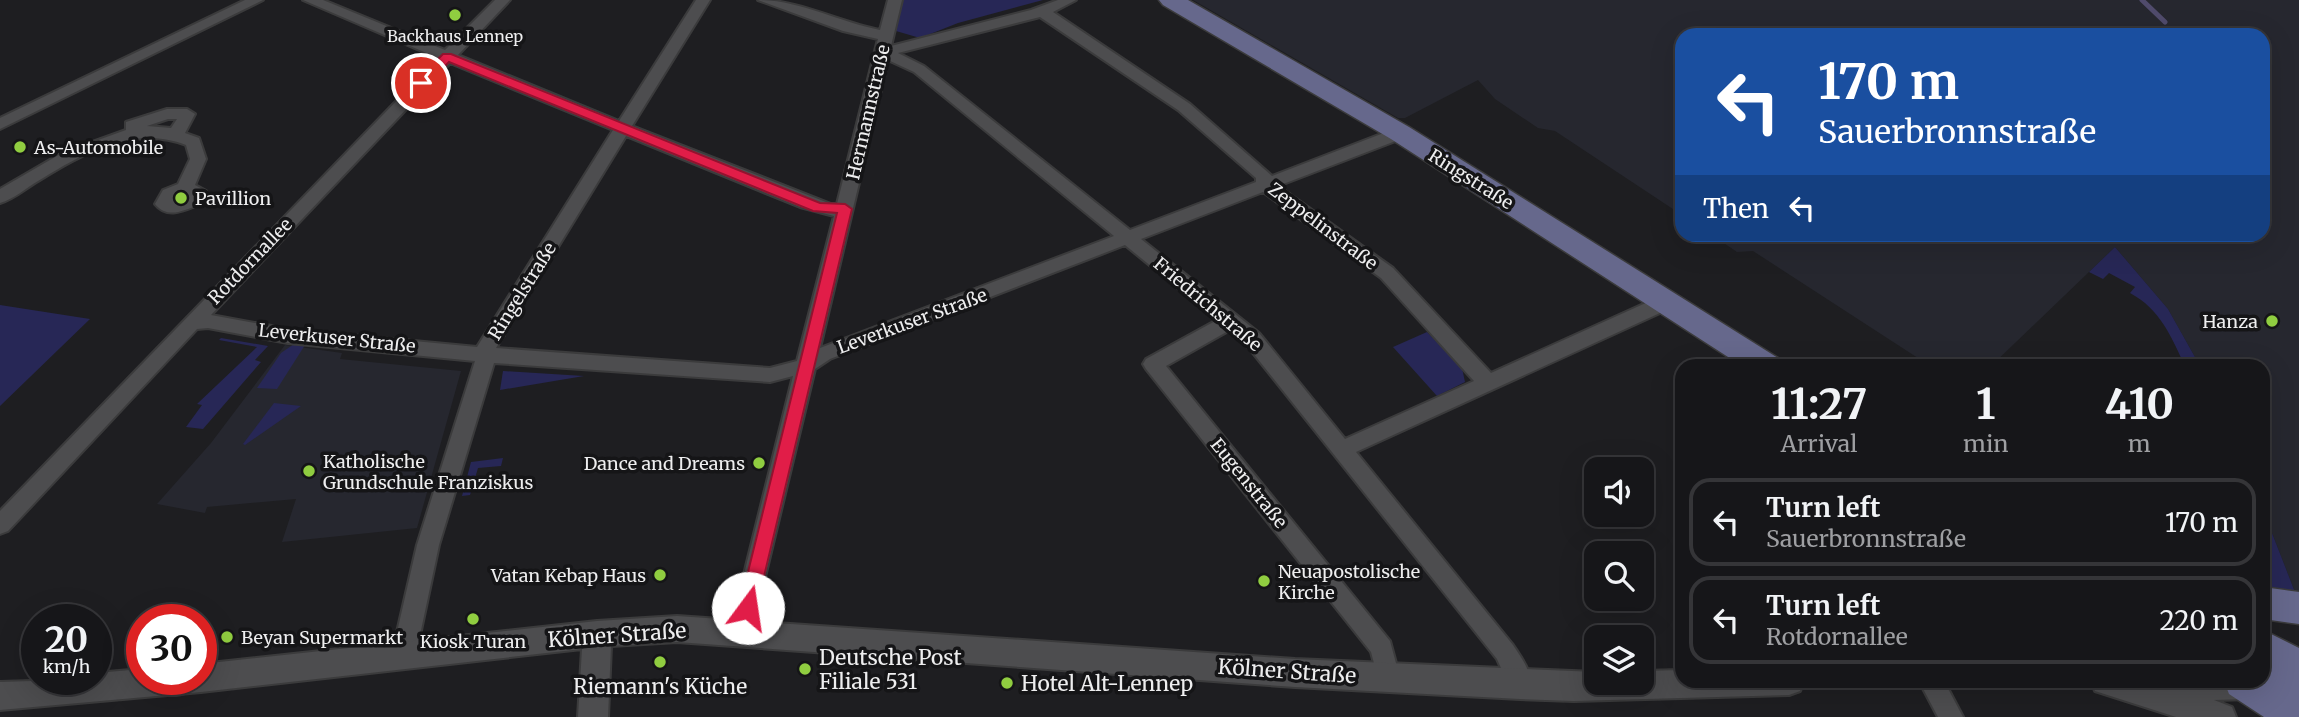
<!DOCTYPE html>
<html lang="en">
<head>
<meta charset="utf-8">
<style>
	:root { --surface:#161619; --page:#1f1f22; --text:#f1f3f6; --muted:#9e9fa2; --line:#353538 }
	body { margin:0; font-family:Merriweather,serif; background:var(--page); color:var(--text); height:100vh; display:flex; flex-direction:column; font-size:26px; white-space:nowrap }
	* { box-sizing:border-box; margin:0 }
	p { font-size:23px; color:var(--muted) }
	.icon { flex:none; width:38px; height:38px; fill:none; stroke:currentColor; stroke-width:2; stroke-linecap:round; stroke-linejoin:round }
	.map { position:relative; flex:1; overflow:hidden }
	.drawer { position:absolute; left:1675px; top:359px; width:595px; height:329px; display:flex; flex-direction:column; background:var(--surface); border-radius:21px; box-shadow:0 7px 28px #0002,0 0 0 2px var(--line) }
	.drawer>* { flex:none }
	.hud { position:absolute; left:1675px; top:28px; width:595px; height:214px; border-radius:21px; box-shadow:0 7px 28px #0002,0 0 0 2px var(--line); background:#1a4fa0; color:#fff; overflow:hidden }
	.controls { position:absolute; left:1584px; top:457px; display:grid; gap:14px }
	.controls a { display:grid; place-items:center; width:70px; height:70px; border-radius:14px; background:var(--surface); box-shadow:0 7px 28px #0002,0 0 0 2px var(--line); font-size:35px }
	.speed { position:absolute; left:21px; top:604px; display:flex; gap:14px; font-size:35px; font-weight:700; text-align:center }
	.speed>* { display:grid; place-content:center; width:91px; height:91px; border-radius:50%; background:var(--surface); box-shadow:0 7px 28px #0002,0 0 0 2px var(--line); line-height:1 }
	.speed small { font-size:18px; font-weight:400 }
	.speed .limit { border:10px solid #d22; background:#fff; color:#111 }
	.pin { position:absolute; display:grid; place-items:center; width:60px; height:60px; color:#fff; margin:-30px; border:4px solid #fff; border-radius:50%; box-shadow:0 2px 7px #0007 }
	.me { position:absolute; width:77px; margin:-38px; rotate:14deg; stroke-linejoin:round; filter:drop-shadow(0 0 5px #0008) }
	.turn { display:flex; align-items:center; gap:24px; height:147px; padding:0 28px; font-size:32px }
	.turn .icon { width:91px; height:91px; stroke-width:2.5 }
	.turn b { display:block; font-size:49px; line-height:60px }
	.then { display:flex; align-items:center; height:66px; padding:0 28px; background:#0003; gap:14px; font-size:26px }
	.eta { display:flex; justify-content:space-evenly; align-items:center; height:119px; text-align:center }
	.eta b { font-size:42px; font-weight:700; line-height:49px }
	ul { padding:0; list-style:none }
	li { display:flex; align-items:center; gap:21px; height:88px; margin:0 14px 10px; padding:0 14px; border:4px solid var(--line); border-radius:21px }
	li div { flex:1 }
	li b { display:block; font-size:26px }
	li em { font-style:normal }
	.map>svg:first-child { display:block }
	.built { fill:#26272f }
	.green { fill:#272756 }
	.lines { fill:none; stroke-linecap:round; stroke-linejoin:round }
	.stream { stroke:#504b6c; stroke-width:5 }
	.minor-casing { stroke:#3b3b3c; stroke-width:4 }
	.tertiary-casing { stroke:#3b3b3c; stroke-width:4 }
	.primary-casing { stroke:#3b3b3c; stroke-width:3 }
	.minor { fill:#4d4d4f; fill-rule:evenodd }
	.tertiary { fill:#4d4d4f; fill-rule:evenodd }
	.primary { fill:#66688c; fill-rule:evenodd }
	.route { fill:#e11d48; stroke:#92132f; stroke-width:2 }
	.poi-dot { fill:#90cd40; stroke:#151517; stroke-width:2.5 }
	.labels { text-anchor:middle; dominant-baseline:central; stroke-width:7; stroke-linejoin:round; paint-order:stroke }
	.far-poi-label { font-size:16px; fill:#eeeeef; stroke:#151517 }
	.street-label { font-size:18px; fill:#eeeeef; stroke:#151517 }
	.poi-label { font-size:18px; fill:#eeeeef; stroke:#151517; text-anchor:start }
	.near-street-label { font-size:21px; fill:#eeeeef; stroke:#151517 }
	.near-poi-label { font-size:21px; fill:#eeeeef; stroke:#151517; text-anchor:start }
</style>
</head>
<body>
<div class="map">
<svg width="2299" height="717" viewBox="0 0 2299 717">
	<rect width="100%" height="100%" fill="#1e1e21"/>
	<g class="built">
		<path d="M 1193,0 L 2299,0 L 2299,593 L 2295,592 L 2263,510 L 2263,366 L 2200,366 L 2168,309 L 2115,247 L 1991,366 L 1941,366 L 1932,360 L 1921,360 L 1753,251 L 1737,252 L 1712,235 L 2263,234 L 2263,35 L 1682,35 L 1682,215 L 1555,131 L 1538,128 L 1495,99 L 1478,80 L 1405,118 L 1398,118 Z"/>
		<path d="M 285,345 L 342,353 L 340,359 L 461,371 L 417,528 L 282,542 L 296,499 L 207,507 L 205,513 L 157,504 L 211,443 Z"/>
	</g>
	<g class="green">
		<path d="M 903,0 L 1043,0 L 958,23 L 920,38 L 896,31 Z"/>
		<path d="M 2115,247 L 2168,309 L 2200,366 L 2185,366 C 2171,336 2160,309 2130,293 L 2135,287 L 2109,273 L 2103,279 L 2089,272 Z"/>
		<path d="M 0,305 L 90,319 L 0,406 Z"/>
		<path d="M 1427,332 L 1462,368 L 1465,382 L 1437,396 L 1393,347 Z"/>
		<path d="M 221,338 L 268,346 L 255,360 L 261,362 L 203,429 L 186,427 L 202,405 L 197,404 L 257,347 L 219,340 Z"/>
		<path d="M 294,344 L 305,345 L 277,389 L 257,388 L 281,353 Z"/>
		<path d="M 503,371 L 584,376 L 500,390 Z"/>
		<path d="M 274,403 L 301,406 L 245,445 L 243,444 Z"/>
		<path d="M 503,458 L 501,466 L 478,468 L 470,495 L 462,496 L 471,462 Z"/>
		<path d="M 2263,510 L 2295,592 L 2263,588 Z"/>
	</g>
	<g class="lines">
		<path class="stream" d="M 2142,0 L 2165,22"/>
		<defs>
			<g id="minor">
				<path d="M 245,0 L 263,0 L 0,129 L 0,118 Z"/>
				<path d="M 303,0 L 323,0 L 445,50 L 495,0 L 510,0 L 458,55 L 619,121 L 696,0 L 710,0 L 632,126 L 831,204 L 837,204 L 878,39 L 843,31 L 758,0 C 799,0 839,22 880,30 L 888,0 L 902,0 L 891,46 L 1031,10 L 1058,0 L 1076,0 L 1053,12 L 1190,104 L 1272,176 L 1394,129 L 1406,129 L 1406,137 L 1278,186 L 1393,268 L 1491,373 L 1659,297 L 1666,295 L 1675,302 L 1673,307 L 1356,452 L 1513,645 C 1522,659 1536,676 1528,693 L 1520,696 L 1512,693 L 1497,659 L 1245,343 L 1230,330 L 1166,366 L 1390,641 L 1400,678 L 1396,686 L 1388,689 L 1380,686 L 1371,652 L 1146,369 L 1143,364 L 1146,359 L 1217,320 L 1125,245 L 830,359 L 815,369 L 752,631 L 749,638 L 741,641 L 733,638 L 730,631 L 793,376 L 770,382 L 494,363 L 439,545 L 416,654 L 412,661 L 404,665 L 396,661 L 392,654 L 417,545 L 475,361 L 288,343 L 208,328 L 197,329 L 8,531 L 0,534 L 0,511 L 438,58 ZM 1040,17 L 1178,110 L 1256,178 L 1256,182 L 1130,230 L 924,66 L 898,53 ZM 888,60 L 914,72 L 1114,236 L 820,348 ZM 450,63 L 613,130 L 477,347 L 288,329 L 211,315 ZM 626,136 L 800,207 L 834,216 L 797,361 L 770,368 L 496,348 ZM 1263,192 L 1381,278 L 1474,381 L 1345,439 L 1259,333 L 1141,239 Z"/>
				<path d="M 187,109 L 195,114 L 185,133 L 199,138 L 206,159 L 195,185 L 206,191 L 198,205 C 183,211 167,219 155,204 L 163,190 L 178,184 L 190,159 L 186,145 C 133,124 82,154 38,181 C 26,188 14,199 0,203 L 0,189 L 62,153 L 126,130 L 126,122 L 167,109 ZM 168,119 L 177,119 L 171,128 L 147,126 ZM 186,194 L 185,197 L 174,201 L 176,198 Z"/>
				<path d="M 1919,681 L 1944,681 L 1963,717 L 1938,717 Z"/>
			</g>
			<g id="tertiary">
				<path d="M 677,616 L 1295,659 L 1596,672 L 1596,682 L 1642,682 L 1642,671 L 1682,670 L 1682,681 L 1804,681 L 1800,691 L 1789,695 L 1574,701 L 1520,699 L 1295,687 L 677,642 L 611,646 L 608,717 L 578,717 L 582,649 L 201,692 L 0,710 L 0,682 L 96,679 L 96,673 L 142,669 L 142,679 L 201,679 L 201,664 L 597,621 Z"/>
				<path d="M 2091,681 L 2262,681 L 2264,685 L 2260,695 L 2249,699 L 2214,700 L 2232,707 L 2236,717 L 2176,717 L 2095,691 Z"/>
			</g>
			<g id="primary">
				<path d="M 1159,0 L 1188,0 L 1409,127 L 1778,358 L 1783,366 L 1742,366 L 1391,139 L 1163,5 Z"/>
				<path d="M 2263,587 L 2299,592 L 2299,624 L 2263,619 Z"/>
				<path d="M 2263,630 L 2299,648 L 2299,717 L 2264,717 L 2229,694 L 2224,681 L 2263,681 Z"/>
			</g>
		</defs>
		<use href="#minor" class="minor-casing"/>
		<use href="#tertiary" class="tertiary-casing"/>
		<use href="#primary" class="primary-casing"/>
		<use href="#minor" class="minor"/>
		<use href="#tertiary" class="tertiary"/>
		<use href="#primary" class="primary"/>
	</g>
	<path class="route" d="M 443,54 L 451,54 L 820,203 L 845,204 L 852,209 L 755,614 L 742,614 L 739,608 L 837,213 L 813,211 L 449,62 L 426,86 L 417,86 L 417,80 Z"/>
	<g class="poi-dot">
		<circle cx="455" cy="15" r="7"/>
		<circle cx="20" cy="147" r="7"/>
		<circle cx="181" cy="198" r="7"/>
		<circle cx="2272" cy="321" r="7"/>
		<circle cx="759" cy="463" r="7"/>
		<circle cx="309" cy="471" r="7"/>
		<circle cx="660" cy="575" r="7"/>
		<circle cx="1264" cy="581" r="7"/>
		<circle cx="473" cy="619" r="7"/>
		<circle cx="227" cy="637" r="7"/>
		<circle cx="660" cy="662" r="7"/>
		<circle cx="805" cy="669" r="7"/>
		<circle cx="1007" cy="683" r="7"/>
	</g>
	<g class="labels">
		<g class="far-poi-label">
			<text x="455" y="36">Backhaus Lennep</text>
		</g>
		<g class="street-label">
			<text transform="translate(868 112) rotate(-77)">Hermannstraße</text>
			<text transform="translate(1471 179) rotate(32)">Ringstraße</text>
			<text transform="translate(1323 226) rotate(37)">Zeppelinstraße</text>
			<text transform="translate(250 261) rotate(-46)">Rotdornallee</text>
			<text transform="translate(522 291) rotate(-58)">Ringelstraße</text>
			<text transform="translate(1208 304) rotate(40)">Friedrichstraße</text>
			<text transform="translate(912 321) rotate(-20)">Leverkuser Straße</text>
			<text transform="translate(337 338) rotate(6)">Leverkuser Straße</text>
			<text transform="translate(1249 483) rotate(51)">Eugenstraße</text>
		</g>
		<g class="poi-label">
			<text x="34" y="147">As-Automobile</text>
			<text x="195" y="198">Pavillion</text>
			<text x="2258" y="321" text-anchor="end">Hanza</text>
			<text x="323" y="461">Katholische<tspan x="323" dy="21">Grundschule Franziskus</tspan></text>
			<text x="745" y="463" text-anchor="end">Dance and Dreams</text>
			<text x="1278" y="571">Neuapostolische<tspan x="1278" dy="21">Kirche</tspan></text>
			<text x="646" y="575" text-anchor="end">Vatan Kebap Haus</text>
			<text x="241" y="637">Beyan Supermarkt</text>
			<text x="473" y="641" text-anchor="middle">Kiosk Turan</text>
		</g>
		<g class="near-street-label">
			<text transform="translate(617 635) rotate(-4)">Kölner Straße</text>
			<text transform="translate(1287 671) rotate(4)">Kölner Straße</text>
		</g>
		<g class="near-poi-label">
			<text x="819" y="657">Deutsche Post<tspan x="819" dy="24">Filiale 531</tspan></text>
			<text x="1021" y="683">Hotel Alt-Lennep</text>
			<text x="660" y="686" text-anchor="middle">Riemann's Küche</text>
		</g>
	</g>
</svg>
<div class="controls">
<a><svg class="icon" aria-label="sound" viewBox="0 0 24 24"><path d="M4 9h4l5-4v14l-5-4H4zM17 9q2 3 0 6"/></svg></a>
<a><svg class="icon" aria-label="search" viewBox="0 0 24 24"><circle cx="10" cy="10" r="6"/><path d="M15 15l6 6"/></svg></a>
<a><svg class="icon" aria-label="layers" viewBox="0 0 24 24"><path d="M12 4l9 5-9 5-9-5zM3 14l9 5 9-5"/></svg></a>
</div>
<div class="speed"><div>20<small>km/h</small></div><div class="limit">30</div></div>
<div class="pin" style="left:421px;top:83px;background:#d93025"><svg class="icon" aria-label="arrive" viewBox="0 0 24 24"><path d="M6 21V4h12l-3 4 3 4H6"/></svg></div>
<svg class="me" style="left:748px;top:608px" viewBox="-20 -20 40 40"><circle r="19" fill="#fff"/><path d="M0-13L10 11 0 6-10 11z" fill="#e11d48"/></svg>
<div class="hud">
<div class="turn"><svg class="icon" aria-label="left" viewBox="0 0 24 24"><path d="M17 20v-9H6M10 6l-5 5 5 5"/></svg><div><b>170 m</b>Sauerbronnstraße</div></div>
<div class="then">Then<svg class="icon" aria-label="left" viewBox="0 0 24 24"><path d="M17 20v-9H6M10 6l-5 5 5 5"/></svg></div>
</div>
<section class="drawer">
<div class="eta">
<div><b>11:27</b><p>Arrival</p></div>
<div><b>1</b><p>min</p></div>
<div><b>410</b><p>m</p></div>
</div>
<ul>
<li><svg class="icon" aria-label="left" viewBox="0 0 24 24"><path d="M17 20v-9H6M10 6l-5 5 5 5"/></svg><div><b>Turn left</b><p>Sauerbronnstraße</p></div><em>170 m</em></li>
<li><svg class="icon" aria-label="left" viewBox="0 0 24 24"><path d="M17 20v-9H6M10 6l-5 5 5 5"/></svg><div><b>Turn left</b><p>Rotdornallee</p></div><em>220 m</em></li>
</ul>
</section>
</div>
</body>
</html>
